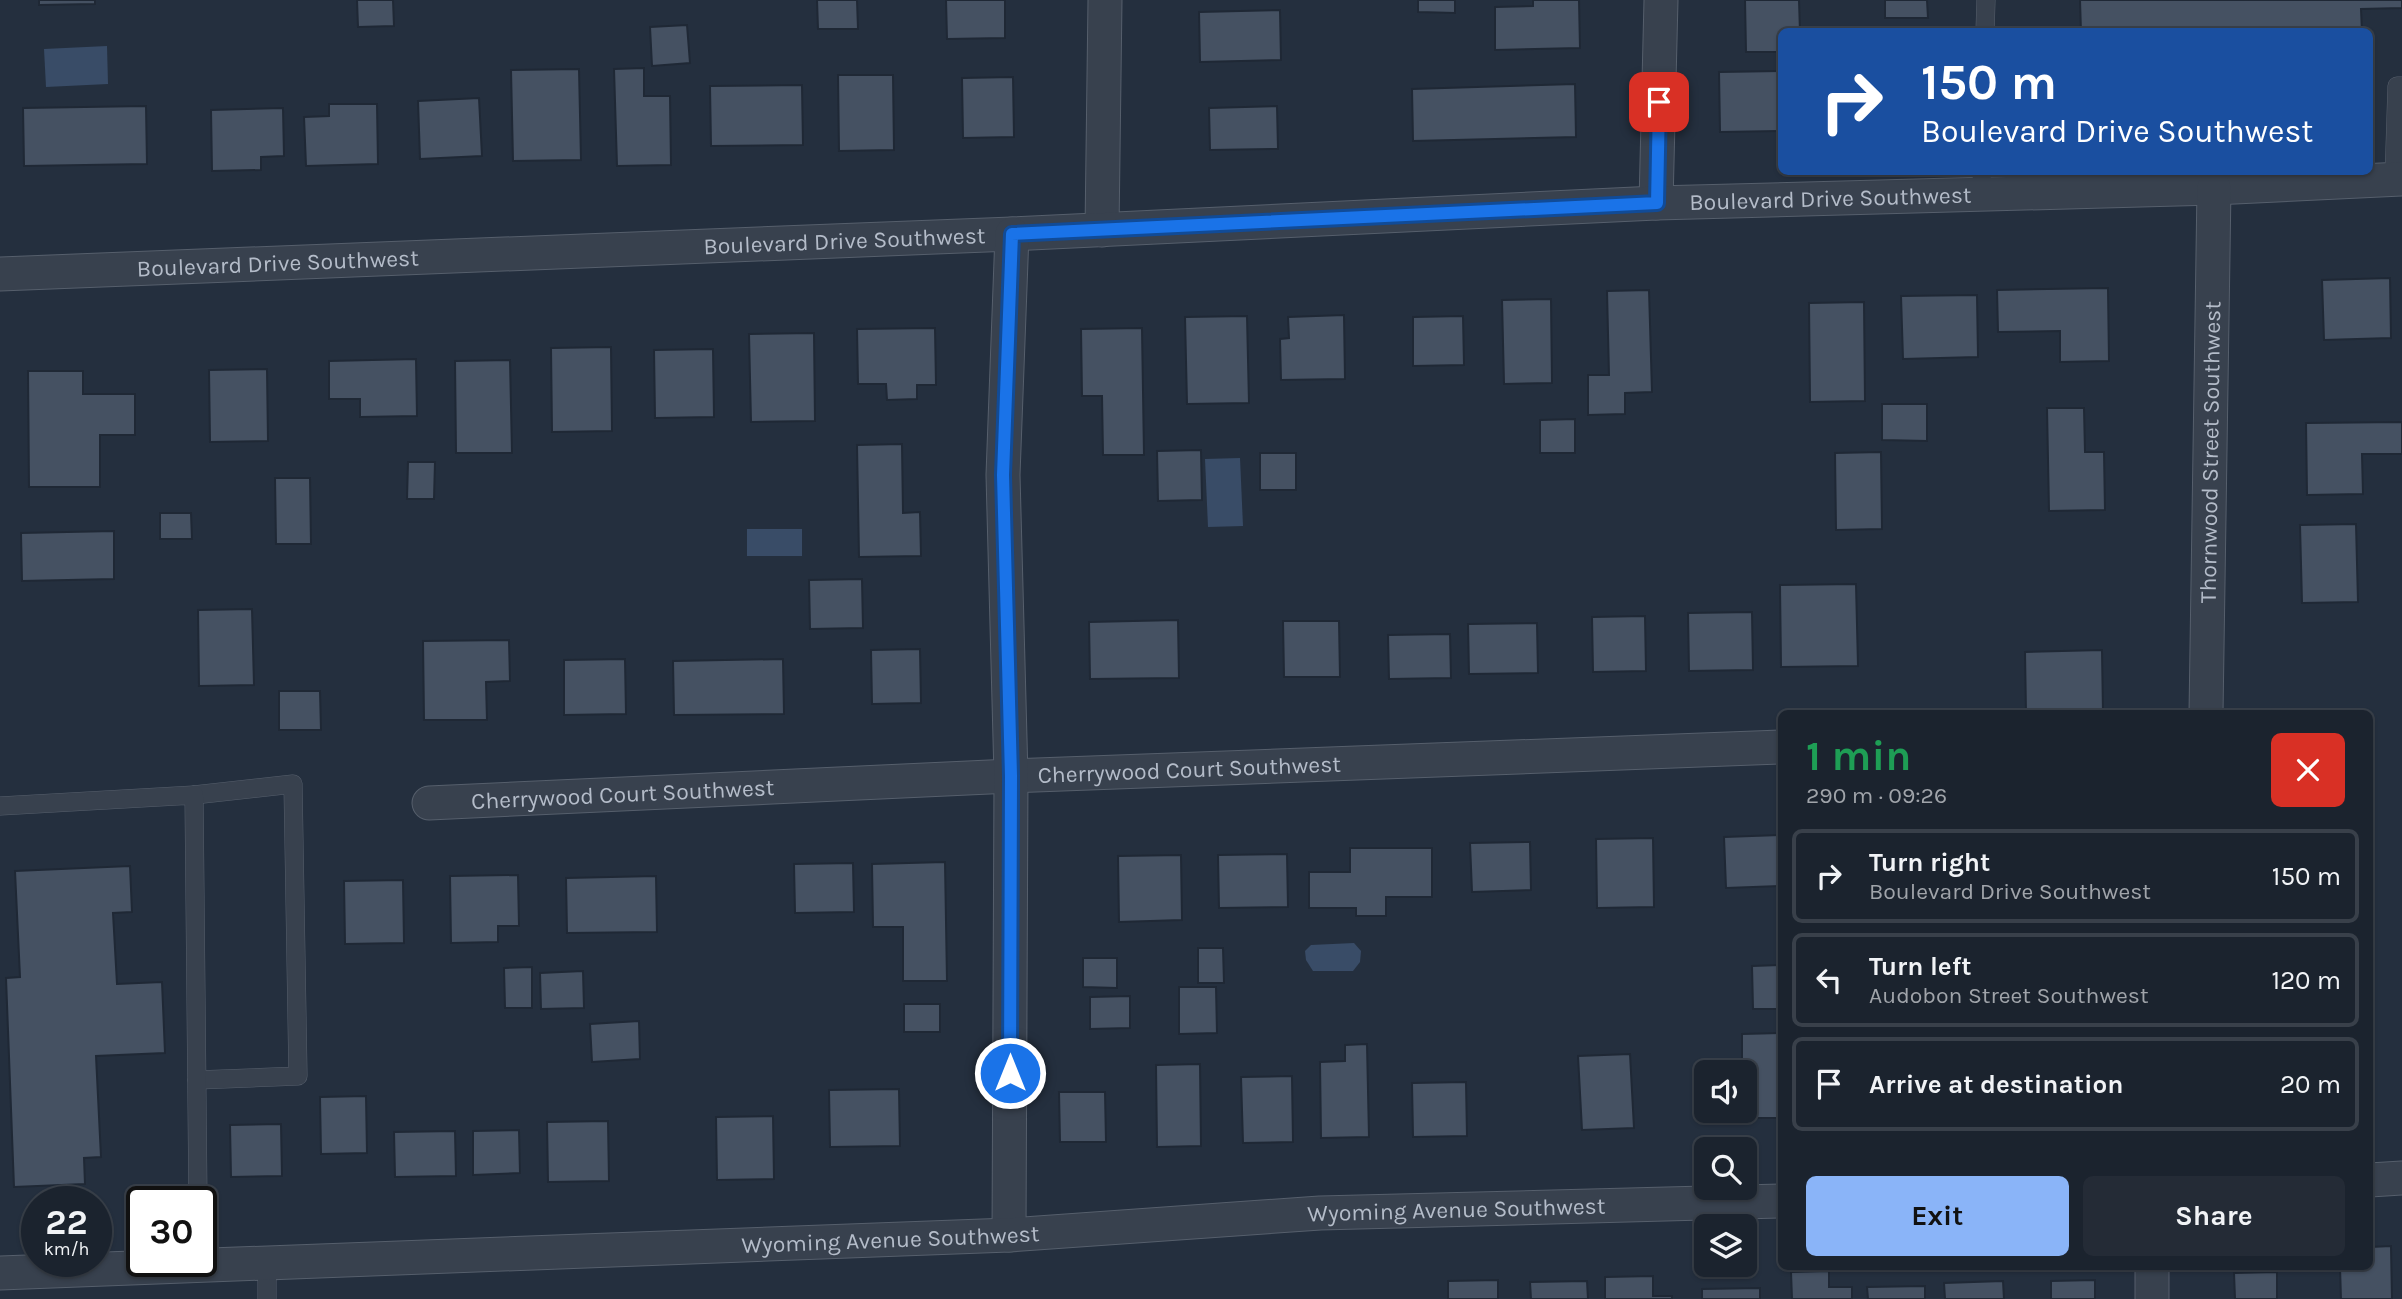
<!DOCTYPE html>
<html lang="en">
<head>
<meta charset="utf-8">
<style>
	:root { --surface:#1b232e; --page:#242b36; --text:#f1f3f6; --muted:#a0a4aa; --line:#39404a; --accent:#8ab4f8 }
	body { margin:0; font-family:Karla,sans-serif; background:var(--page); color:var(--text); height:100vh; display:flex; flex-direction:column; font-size:26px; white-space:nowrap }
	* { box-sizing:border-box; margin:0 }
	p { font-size:23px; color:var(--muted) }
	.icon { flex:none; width:38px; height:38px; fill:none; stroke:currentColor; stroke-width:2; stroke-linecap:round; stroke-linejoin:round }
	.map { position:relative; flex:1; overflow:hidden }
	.sheet { position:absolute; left:1778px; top:710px; width:595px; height:560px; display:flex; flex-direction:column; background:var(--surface); border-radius:10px; box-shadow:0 2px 5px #0004,0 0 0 2px var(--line) }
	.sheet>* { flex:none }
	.hud { position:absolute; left:1778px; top:28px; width:595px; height:147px; border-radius:10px; box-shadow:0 2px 5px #0004,0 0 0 2px var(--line); background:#1a4fa0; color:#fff; overflow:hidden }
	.buttons { position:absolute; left:1694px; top:1060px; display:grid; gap:14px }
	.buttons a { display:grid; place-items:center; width:63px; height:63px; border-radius:10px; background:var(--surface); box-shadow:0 2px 5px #0004,0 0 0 2px var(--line); font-size:35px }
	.speed { position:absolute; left:21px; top:1186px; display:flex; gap:14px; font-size:35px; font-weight:700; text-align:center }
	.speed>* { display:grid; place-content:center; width:91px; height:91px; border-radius:50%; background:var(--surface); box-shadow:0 2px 5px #0004,0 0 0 2px var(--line); line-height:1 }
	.speed small { font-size:18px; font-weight:400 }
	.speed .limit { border:4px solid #111; border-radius:10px; background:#fff; color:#111 }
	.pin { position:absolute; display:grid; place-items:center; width:60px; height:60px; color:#fff; margin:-30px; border-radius:14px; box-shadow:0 4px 10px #0006 }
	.me { position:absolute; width:77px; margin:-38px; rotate:0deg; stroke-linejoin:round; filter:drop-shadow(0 0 5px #0008) }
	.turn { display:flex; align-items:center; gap:24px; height:147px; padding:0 28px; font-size:32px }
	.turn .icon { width:91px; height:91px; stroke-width:2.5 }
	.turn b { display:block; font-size:49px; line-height:60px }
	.round { display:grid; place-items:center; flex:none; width:74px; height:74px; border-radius:10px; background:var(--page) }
	.headline { display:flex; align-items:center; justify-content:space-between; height:119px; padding:0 28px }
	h1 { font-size:42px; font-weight:700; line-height:52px; color:#1e9e55 }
	.cta { display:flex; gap:14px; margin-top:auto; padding:14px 28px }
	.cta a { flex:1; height:80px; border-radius:10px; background:var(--accent); color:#111; font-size:28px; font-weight:700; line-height:80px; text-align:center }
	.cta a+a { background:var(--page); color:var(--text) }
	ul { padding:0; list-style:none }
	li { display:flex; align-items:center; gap:21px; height:94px; margin:0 14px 10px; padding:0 14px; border:4px solid var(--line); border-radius:10px }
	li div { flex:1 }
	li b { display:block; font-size:26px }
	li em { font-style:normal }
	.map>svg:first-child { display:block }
	.water { fill:#394c67 }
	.building { fill:#455162; stroke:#1f2835; stroke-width:2 }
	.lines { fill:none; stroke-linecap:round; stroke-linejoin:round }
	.lane-casing { stroke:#565f6c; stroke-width:19 }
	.street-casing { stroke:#565f6c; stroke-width:35 }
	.lane { stroke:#38414e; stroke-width:18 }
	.street { stroke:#38414e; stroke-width:33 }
	.route-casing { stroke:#114b97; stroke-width:18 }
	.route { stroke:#1a73e8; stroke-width:12 }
	.labels { text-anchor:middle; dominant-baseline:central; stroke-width:7; stroke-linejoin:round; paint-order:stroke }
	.street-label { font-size:23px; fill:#b4bcc9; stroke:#1d2633 }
</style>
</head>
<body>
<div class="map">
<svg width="2402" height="1299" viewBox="0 0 2402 1299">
	<rect width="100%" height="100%" fill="#242f3e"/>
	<g class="water">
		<path d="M 107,46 L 108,84 L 46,87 L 44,49 Z"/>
		<path d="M 1240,458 L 1243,526 L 1208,527 L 1205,459 Z"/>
		<rect x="747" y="529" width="55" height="27"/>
		<path d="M 1354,943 L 1361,951 L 1360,962 L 1353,971 L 1313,971 L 1306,960 L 1305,951 L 1311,945 Z"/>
	</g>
	<g class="building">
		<path d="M 39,0 L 95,0 L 95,4 L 39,5 Z"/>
		<path d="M 357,0 L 393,0 L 394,26 L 358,27 Z"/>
		<path d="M 817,0 L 857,0 L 858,29 L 818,29 Z"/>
		<path d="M 946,0 L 1005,0 L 1005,38 L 947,39 Z"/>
		<path d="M 1418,0 L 1455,0 L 1455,13 L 1418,12 Z"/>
		<path d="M 1533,0 L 1579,0 L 1580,48 L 1495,50 L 1495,7 L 1533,6 Z"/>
		<path d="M 1745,0 L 1799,0 L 1800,32 L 1782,32 L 1782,52 L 1746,52 Z"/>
		<path d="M 1885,0 L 1927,0 L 1928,18 L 1885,18 Z"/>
		<path d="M 2080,0 L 2402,0 L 2402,8 L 2361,9 L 2362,32 L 2081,32 Z"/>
		<path d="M 1280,10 L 1281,60 L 1200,62 L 1199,12 Z"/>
		<path d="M 687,25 L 690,63 L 652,66 L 650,27 Z"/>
		<path d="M 644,68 L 644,96 L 670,96 L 671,165 L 617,166 L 614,69 Z"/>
		<path d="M 579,69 L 581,160 L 513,161 L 511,70 Z"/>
		<path d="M 1782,71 L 1782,131 L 1720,132 L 1719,72 Z"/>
		<path d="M 838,75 L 893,75 L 894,150 L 839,151 Z"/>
		<path d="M 1013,77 L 1014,137 L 963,138 L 962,78 Z"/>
		<path d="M 1575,84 L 1576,137 L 1413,141 L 1412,89 Z"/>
		<path d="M 802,85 L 803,145 L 711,146 L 710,86 Z"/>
		<path d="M 479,98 L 482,156 L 420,159 L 418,101 Z"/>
		<path d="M 329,104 L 377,104 L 378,164 L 306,166 L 304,117 L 329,116 Z"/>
		<path d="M 146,106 L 147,164 L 24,166 L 23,108 Z"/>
		<path d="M 1277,106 L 1278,149 L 1210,150 L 1209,108 Z"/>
		<path d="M 283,108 L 284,156 L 261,157 L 261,170 L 212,171 L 211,110 Z"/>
		<path d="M 2390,278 L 2391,338 L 2324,340 L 2322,280 Z"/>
		<path d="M 2108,288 L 2109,361 L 2060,362 L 2060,331 L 1998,332 L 1997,290 Z"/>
		<path d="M 1649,290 L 1652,392 L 1625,393 L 1625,414 L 1588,415 L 1588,375 L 1609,375 L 1607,291 Z"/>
		<path d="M 1977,295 L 1978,357 L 1903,359 L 1901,296 Z"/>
		<path d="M 1551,299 L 1552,383 L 1504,384 L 1502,300 Z"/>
		<path d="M 1864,302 L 1865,401 L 1810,402 L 1809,303 Z"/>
		<path d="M 1344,315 L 1345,379 L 1281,380 L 1280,339 L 1289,338 L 1288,317 Z"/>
		<path d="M 1247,316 L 1249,403 L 1187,404 L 1185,317 Z"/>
		<path d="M 1463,316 L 1464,365 L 1413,366 L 1413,317 Z"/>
		<path d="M 935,328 L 936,385 L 917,385 L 917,399 L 887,400 L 886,384 L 858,384 L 857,329 Z"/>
		<path d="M 1142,328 L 1144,455 L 1103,455 L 1102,396 L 1082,396 L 1081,329 Z"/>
		<path d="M 814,333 L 815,421 L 751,422 L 749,334 Z"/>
		<path d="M 611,347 L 612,431 L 552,432 L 551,348 Z"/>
		<path d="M 713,349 L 714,417 L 655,418 L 654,350 Z"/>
		<path d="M 416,359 L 417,416 L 360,417 L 360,399 L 329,399 L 329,361 Z"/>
		<path d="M 510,360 L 512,453 L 456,453 L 455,361 Z"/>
		<path d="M 267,369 L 268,441 L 210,442 L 209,370 Z"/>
		<path d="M 28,371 L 83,371 L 83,394 L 135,394 L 135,435 L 100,435 L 100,487 L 29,487 Z"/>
		<path d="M 1882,404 L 1927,404 L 1927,441 L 1882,440 Z"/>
		<path d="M 2047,408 L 2084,408 L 2085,452 L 2104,452 L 2105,510 L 2049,511 Z"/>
		<path d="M 1575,419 L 1575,453 L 1540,453 L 1540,420 Z"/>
		<path d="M 2402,422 L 2402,454 L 2362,454 L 2363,494 L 2307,495 L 2306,423 Z"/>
		<path d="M 902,444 L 903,513 L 920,512 L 921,556 L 859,557 L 857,445 Z"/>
		<path d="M 1201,450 L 1202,500 L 1158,501 L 1157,451 Z"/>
		<path d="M 1881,452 L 1882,529 L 1836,530 L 1835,453 Z"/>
		<rect x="1260" y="453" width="36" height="37"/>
		<path d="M 408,462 L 435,462 L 434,499 L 407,499 Z"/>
		<path d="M 275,478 L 310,478 L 311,544 L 276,544 Z"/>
		<path d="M 160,513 L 191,513 L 192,539 L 160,539 Z"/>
		<path d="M 2356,524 L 2358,602 L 2302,603 L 2300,525 Z"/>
		<path d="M 114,531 L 114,579 L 22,581 L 21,533 Z"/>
		<path d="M 862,579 L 863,628 L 810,629 L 809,580 Z"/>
		<path d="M 1856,584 L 1858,666 L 1781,667 L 1780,585 Z"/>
		<path d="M 252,609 L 254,685 L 199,686 L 198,610 Z"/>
		<path d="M 1752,612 L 1753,670 L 1689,671 L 1688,613 Z"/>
		<path d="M 1645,616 L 1646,671 L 1593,672 L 1592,617 Z"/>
		<path d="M 1178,620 L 1179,678 L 1090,679 L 1089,622 Z"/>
		<path d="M 1283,621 L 1339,621 L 1340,677 L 1284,677 Z"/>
		<path d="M 1537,623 L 1538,673 L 1469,674 L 1468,624 Z"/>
		<path d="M 1450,634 L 1451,678 L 1389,679 L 1388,635 Z"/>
		<path d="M 509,640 L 510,681 L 486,682 L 487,720 L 424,720 L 423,641 Z"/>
		<path d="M 920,649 L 921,703 L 872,704 L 871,650 Z"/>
		<path d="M 2102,650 L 2103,713 L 2026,714 L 2025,652 Z"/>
		<path d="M 625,659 L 626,714 L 564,715 L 564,660 Z"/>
		<path d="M 783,659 L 784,714 L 674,715 L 673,661 Z"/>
		<path d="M 279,691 L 320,691 L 321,730 L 279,730 Z"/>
		<path d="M 1782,835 L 1782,886 L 1726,888 L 1724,837 Z"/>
		<path d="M 1653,838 L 1654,907 L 1597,908 L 1596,839 Z"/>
		<path d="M 1530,842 L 1531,890 L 1472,892 L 1470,843 Z"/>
		<path d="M 1350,848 L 1432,848 L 1432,897 L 1386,897 L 1386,916 L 1356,916 L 1356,908 L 1309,908 L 1309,872 L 1350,872 Z"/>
		<path d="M 1287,854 L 1288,907 L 1219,908 L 1218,855 Z"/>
		<path d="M 1181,855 L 1182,920 L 1119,922 L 1118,856 Z"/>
		<path d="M 945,862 L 947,981 L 903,981 L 903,927 L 873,927 L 872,864 Z"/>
		<path d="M 853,863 L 854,912 L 795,913 L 794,864 Z"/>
		<path d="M 130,866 L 132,912 L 113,913 L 117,984 L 162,982 L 165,1053 L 96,1056 L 101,1157 L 84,1158 L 85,1184 L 14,1187 L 6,978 L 20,977 L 15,871 Z"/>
		<path d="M 518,875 L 519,926 L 498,926 L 498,942 L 451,943 L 450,876 Z"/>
		<path d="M 656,876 L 657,932 L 567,933 L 566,878 Z"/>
		<path d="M 403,880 L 404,943 L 345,944 L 344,881 Z"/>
		<path d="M 1198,948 L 1223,948 L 1224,983 L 1198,983 Z"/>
		<path d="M 1083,958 L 1117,958 L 1117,988 L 1083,987 Z"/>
		<path d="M 1782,965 L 1782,1009 L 1753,1009 L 1752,966 Z"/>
		<path d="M 532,967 L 532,1008 L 505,1008 L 504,968 Z"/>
		<path d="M 583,971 L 584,1008 L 541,1009 L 540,973 Z"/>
		<path d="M 1179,987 L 1216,987 L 1217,1033 L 1179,1034 Z"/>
		<path d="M 1130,996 L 1130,1028 L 1090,1029 L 1090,997 Z"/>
		<rect x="904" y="1004" width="36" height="28"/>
		<path d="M 639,1021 L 640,1059 L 592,1062 L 590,1024 Z"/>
		<path d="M 1782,1033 L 1782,1118 L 1743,1118 L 1745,1073 L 1742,1073 L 1742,1034 Z"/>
		<path d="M 1367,1044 L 1369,1137 L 1321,1138 L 1320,1062 L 1345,1061 L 1345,1045 Z"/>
		<path d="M 1630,1054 L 1634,1128 L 1582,1130 L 1578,1056 Z"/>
		<path d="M 1200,1064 L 1201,1146 L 1157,1147 L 1156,1065 Z"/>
		<path d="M 1292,1076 L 1293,1142 L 1243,1143 L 1241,1077 Z"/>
		<path d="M 1466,1082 L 1467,1136 L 1413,1137 L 1412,1083 Z"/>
		<path d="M 899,1089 L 900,1146 L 830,1147 L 829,1090 Z"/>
		<path d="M 1059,1092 L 1105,1092 L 1106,1142 L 1060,1142 Z"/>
		<path d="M 366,1096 L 367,1153 L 321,1154 L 320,1097 Z"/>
		<path d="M 773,1116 L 774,1179 L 717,1180 L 716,1117 Z"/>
		<path d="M 608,1121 L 609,1181 L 548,1182 L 547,1122 Z"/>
		<path d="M 281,1124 L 282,1176 L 231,1177 L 230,1125 Z"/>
		<path d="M 519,1130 L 520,1173 L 473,1175 L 473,1131 Z"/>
		<path d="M 455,1131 L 456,1176 L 395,1177 L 394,1132 Z"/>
		<path d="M 2391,1246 L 2392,1299 L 2341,1299 L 2340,1267 L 2370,1267 L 2370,1247 Z"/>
		<path d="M 1829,1271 L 1829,1287 L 1852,1287 L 1852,1299 L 1792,1299 L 1791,1272 Z"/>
		<path d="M 2277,1272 L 2277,1299 L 2235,1299 L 2234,1273 Z"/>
		<path d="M 1653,1276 L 1653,1296 L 1672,1296 L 1672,1299 L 1605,1299 L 1605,1277 Z"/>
		<path d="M 1498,1280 L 1498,1299 L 1448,1299 L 1448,1281 Z"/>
		<path d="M 2095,1280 L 2095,1299 L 2051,1299 L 2051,1281 Z"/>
		<path d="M 1587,1281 L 1588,1299 L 1531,1299 L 1530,1282 Z"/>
		<path d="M 2003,1281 L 2004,1299 L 1945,1299 L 1944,1283 Z"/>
		<path d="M 1925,1286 L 1925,1299 L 1868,1299 L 1867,1287 Z"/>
		<path d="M 1760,1288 L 1760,1299 L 1702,1299 L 1702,1289 Z"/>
	</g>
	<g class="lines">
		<defs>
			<g id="lane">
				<path d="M 1985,32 L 1986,0"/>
				<path d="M 2394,179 L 2397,86 L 2402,86"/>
				<path d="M 1981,194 L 1982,172"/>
				<path d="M 194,795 L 293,784 L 298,1076 L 197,1080"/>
				<path d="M 0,806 L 194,795 L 198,1202"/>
				<path d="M 267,1299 L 267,1263"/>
			</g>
			<g id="street">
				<path d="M 1656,203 L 1661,0"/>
				<path d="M 1102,230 L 1105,0"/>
				<path id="s1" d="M 0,274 L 1012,234 L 1656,203 L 2214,188 L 2402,179"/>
				<path id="s2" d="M 2206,714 L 2214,188"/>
				<path id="s3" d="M 429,803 L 1011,776 L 1782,747"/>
				<path d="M 2370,1180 L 2402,1178"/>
				<path d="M 1009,1235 L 1011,776 L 1003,475 L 1012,234"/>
				<path id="s4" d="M 0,1273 L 1009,1235 L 1320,1213 L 1782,1201"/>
				<path d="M 2152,1299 L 2152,1267"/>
			</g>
		</defs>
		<use href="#lane" class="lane-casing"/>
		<use href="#street" class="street-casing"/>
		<use href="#lane" class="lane"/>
		<use href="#street" class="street"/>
	</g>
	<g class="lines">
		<defs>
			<path id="route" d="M 1010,1073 L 1011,776 L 1003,475 L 1012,234 L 1657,203 L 1659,102"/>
		</defs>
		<use href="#route" class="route-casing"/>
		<use href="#route" class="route"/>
	</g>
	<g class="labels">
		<g class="street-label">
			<text stroke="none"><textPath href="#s1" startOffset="1832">Boulevard Drive Southwest</textPath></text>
			<text stroke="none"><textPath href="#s1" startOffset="845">Boulevard Drive Southwest</textPath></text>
			<text stroke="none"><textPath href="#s1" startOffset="278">Boulevard Drive Southwest</textPath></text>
			<text stroke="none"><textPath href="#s2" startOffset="262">Thornwood Street Southwest</textPath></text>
			<text stroke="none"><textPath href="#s3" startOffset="761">Cherrywood Court Southwest</textPath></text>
			<text stroke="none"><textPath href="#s3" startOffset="194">Cherrywood Court Southwest</textPath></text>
			<text stroke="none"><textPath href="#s4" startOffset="1458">Wyoming Avenue Southwest</textPath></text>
			<text stroke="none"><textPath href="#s4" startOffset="891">Wyoming Avenue Southwest</textPath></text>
		</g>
	</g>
</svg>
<div class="buttons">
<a><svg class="icon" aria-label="sound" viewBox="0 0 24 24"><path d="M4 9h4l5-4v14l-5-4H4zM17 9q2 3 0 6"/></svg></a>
<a><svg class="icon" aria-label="search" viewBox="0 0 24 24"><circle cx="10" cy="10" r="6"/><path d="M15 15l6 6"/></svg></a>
<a><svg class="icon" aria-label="layers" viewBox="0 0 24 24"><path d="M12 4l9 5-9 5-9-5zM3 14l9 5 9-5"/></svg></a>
</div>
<div class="speed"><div>22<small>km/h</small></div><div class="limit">30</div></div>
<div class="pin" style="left:1659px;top:102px;background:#d93025"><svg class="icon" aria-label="arrive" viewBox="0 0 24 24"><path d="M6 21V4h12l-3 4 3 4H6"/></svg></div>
<svg class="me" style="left:1010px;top:1073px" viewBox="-20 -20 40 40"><circle r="17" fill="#1a73e8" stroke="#fff" stroke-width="3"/><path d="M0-11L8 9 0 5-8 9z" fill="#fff"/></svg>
<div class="hud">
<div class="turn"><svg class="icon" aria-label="right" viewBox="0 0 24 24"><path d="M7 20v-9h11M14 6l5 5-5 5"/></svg><div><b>150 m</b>Boulevard Drive Southwest</div></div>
</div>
<section class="sheet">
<div class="headline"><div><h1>1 min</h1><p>290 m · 09:26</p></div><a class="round" style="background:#d93025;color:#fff"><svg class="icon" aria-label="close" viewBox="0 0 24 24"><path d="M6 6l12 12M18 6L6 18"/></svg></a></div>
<ul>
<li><svg class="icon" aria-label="right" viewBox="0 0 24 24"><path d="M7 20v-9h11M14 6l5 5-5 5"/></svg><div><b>Turn right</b><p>Boulevard Drive Southwest</p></div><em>150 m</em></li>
<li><svg class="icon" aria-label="left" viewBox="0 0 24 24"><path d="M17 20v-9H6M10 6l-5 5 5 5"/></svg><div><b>Turn left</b><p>Audobon Street Southwest</p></div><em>120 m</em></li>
<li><svg class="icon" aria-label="arrive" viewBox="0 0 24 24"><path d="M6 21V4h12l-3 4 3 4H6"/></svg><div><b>Arrive at destination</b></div><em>20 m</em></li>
</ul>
<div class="cta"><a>Exit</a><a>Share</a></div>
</section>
</div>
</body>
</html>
